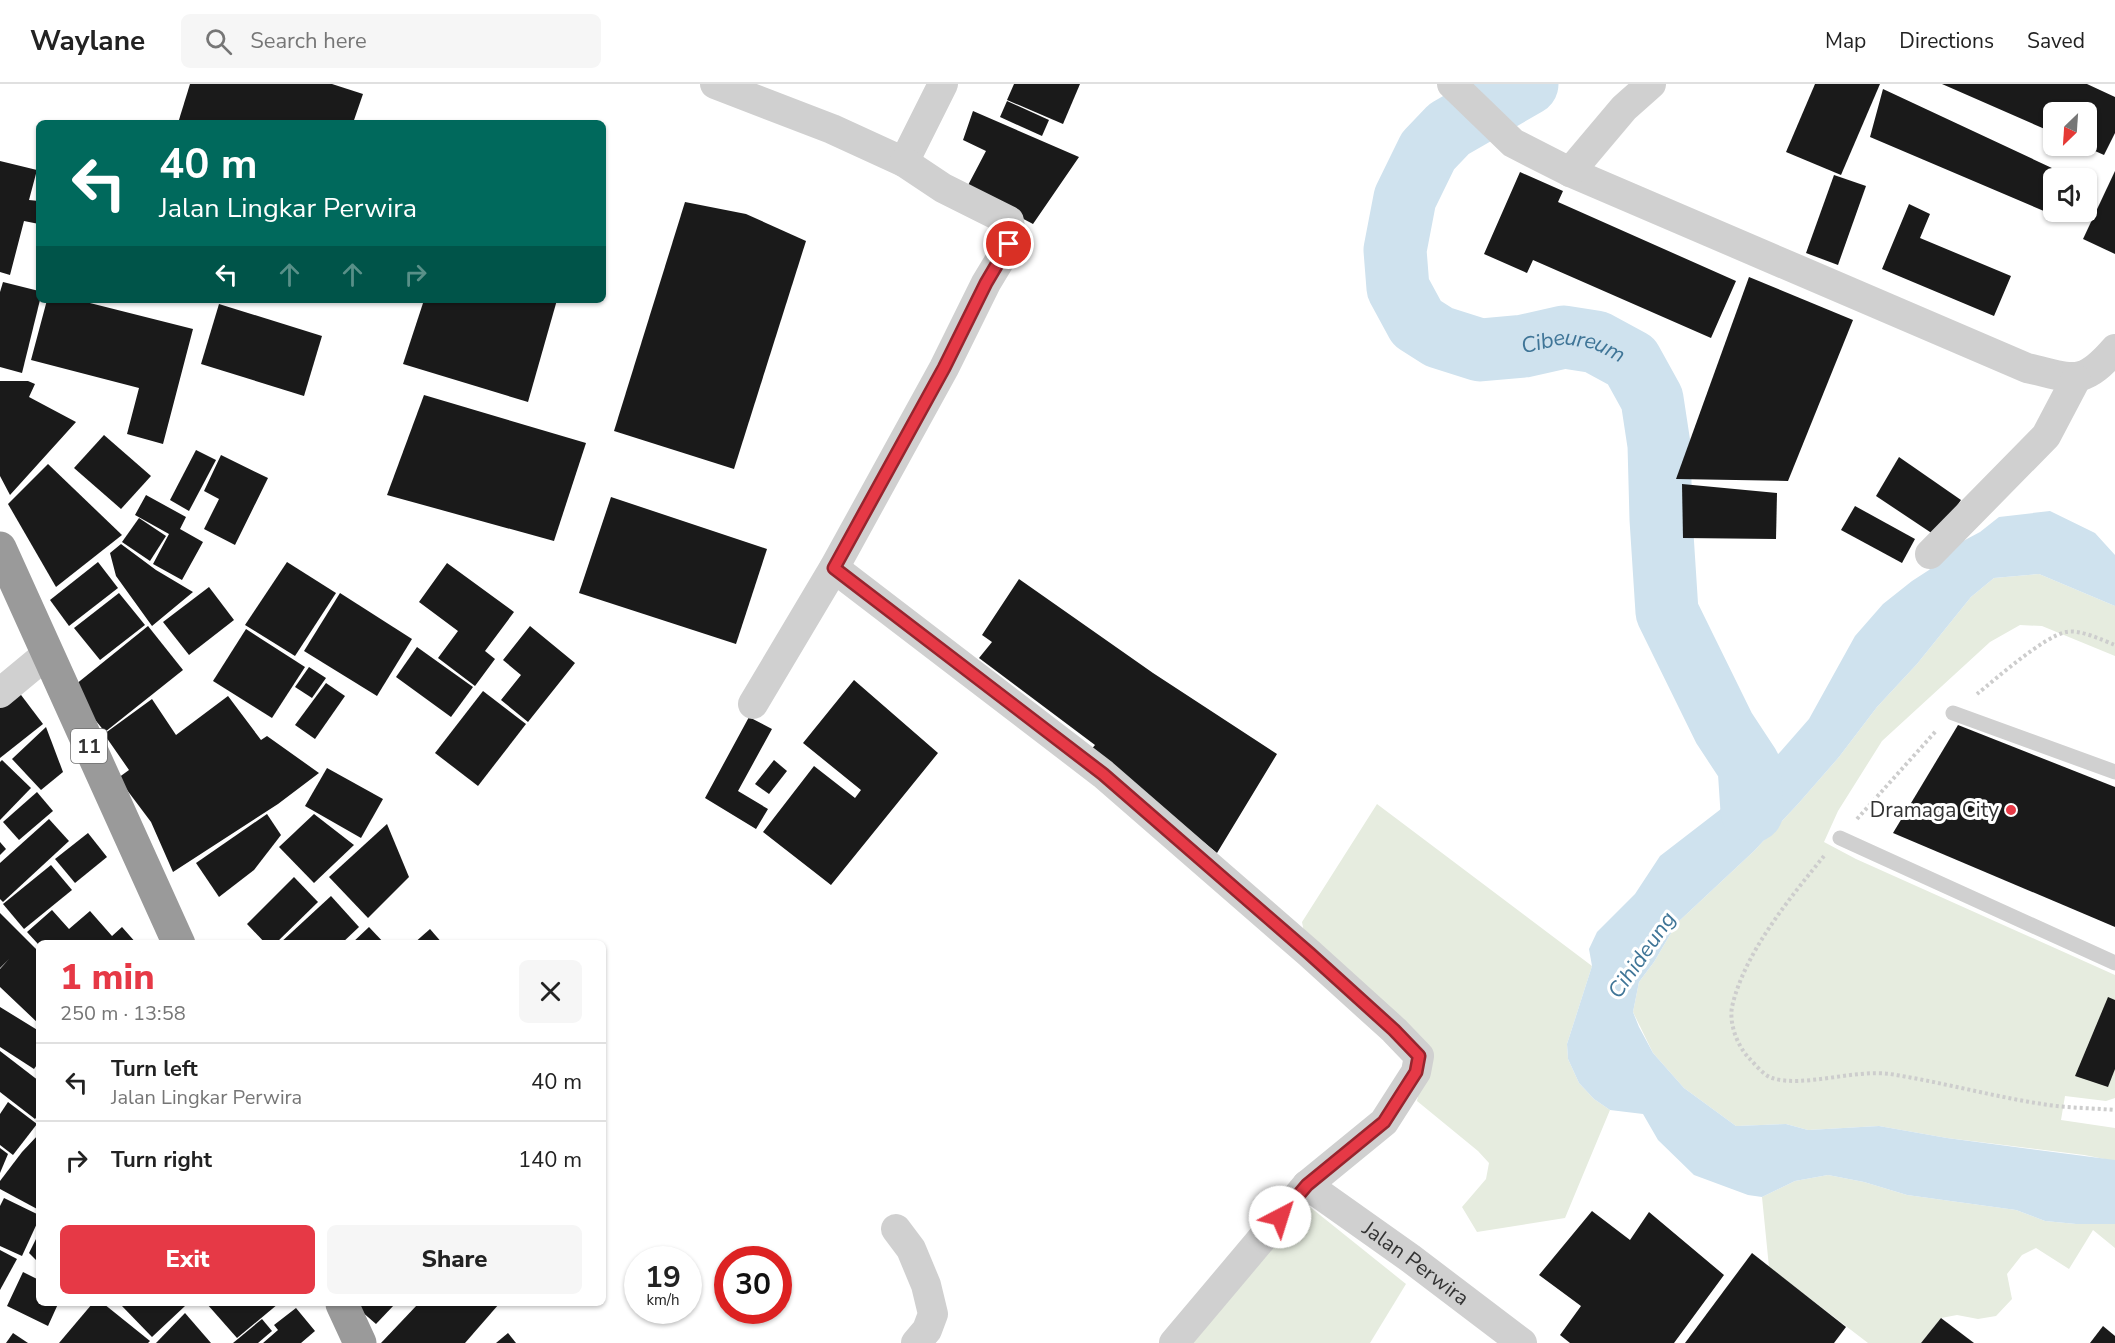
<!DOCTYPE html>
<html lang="en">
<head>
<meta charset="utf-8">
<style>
	:root { --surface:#fff; --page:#f6f6f6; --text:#222; --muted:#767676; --line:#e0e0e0; --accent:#e63946 }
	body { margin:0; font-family:"Nunito Sans",sans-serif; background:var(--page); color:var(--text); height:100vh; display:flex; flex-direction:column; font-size:22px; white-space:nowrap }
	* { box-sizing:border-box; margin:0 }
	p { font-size:20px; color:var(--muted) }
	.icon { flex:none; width:33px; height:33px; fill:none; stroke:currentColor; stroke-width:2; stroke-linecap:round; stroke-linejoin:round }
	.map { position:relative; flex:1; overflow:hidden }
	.details { position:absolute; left:36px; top:856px; width:570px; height:366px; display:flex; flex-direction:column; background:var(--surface); border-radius:9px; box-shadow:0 2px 4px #0004 }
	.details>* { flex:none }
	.guide { position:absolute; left:36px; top:36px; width:570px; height:183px; border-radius:9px; box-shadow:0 2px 4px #0004; background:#00695c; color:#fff; overflow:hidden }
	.needle { width:39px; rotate:205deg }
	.tools { position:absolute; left:2043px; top:18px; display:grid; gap:12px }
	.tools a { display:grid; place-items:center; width:54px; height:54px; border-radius:9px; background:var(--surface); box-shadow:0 2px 4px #0004; font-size:30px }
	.speed { position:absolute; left:624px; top:1162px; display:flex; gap:12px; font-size:30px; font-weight:700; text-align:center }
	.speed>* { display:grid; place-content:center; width:78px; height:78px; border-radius:50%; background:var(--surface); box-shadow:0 2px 4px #0004; line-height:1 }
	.speed small { font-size:15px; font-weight:400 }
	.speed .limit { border:9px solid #d22; background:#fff; color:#111 }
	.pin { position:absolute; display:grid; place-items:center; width:51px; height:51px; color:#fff; margin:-26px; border:3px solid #fff; border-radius:50%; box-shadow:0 2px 6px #0007 }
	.me { position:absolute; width:66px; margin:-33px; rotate:40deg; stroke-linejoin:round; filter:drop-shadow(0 0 4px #0008) }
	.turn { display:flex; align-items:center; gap:21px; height:126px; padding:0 24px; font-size:27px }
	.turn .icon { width:78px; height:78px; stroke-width:2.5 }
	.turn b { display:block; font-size:42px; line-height:51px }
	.lanes { display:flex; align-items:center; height:57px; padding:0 24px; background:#0003; justify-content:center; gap:30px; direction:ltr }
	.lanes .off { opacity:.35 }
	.round { display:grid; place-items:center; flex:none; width:63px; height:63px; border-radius:9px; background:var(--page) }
	.summary { display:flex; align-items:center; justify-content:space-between; height:102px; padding:0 24px }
	h1 { font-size:36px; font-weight:800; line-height:45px; color:var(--accent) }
	.primary-button { display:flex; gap:12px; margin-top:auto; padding:12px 24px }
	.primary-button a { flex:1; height:69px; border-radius:9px; background:var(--accent); color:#fff; font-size:24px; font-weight:800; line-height:69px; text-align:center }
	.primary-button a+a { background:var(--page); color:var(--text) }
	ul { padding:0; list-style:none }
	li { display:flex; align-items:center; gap:18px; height:78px; padding:0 24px; border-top:2px solid var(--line) }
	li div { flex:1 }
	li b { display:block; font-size:22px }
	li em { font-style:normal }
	header { display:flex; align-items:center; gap:36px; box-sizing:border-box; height:84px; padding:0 30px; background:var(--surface); border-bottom:2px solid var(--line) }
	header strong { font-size:28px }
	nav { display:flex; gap:33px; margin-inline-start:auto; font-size:21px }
	.search { width:420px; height:54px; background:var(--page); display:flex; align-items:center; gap:15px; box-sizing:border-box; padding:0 21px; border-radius:9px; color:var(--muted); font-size:22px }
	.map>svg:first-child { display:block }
	.green { fill:#e6ecdf }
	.water { fill:#cfe2ee }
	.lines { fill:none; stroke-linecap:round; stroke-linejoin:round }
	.river { stroke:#cfe2ee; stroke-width:63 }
	.building { fill:#1a1a1a }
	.path { stroke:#cdcdcd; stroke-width:4; stroke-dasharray:3 3; stroke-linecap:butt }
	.lane { stroke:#d0d0d0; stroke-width:15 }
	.street { stroke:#d0d0d0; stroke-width:30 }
	.highway { stroke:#9a9a9a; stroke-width:33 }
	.route-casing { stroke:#96252e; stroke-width:15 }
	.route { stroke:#e63946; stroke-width:10 }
	.poi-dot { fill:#e63946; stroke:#fff; stroke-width:2 }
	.labels { text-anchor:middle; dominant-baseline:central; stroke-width:6; stroke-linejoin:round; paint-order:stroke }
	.shield { fill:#fff; stroke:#707070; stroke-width:1.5 }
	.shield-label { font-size:20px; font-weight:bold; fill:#333 }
	.poi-label { font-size:21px; fill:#333; stroke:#fff; text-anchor:end }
	.street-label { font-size:21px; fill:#333; stroke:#fff }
	.water-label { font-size:22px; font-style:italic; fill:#3f7597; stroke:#fff }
</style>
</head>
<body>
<header>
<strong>Waylane</strong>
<div class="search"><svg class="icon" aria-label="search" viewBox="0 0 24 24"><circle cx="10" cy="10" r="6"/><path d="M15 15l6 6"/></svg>Search here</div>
<nav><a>Map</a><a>Directions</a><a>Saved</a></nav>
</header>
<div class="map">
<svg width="2115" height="1259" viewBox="0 0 2115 1259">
	<rect width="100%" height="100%" fill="#fff"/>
	<g class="green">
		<path d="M 2039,490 L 2115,522 L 2115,572 L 2042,542 L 2020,541 L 1990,558 L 1882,657 L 1838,727 L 1824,758 L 1856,775 L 2115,891 L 2115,1014 L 2106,1017 L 2065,1012 L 2061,1036 L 2115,1044 L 2115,1077 L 2084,1071 L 1947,1054 L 1879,1042 L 1808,1046 L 1786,1040 L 1736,1042 L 1684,1004 L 1653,969 L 1633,928 L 1639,898 L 1654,878 L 1677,839 L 1754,767 L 1798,720 L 1839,673 L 1877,623 L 1917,580 L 1971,513 L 1994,494 Z"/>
		<path d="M 1377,720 L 1592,882 L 1567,960 L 1568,975 L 1579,999 L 1594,1015 L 1610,1026 L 1565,1134 L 1477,1148 L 1462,1123 L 1486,1095 L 1489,1079 L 1478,1067 L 1417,1017 L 1425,978 L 1305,853 L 1302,838 Z"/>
		<path d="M 1828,1091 L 1864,1098 L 1907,1111 L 2016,1126 L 2045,1137 L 2076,1140 L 2115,1140 L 2115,1164 L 2093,1146 L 2069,1185 L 2036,1164 L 2022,1171 L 2007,1190 L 2012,1215 L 1996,1232 L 1978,1235 L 1957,1231 L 1941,1234 L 1921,1259 L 1868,1259 L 1769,1183 L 1762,1113 L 1795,1097 Z"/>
		<path d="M 1305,1119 L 1406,1200 L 1370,1259 L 1192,1259 Z"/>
	</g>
	<path class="water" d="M 2050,427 L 2095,449 L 2115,471 L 2115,522 L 2039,490 L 1994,494 L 1971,513 L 1917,580 L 1877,623 L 1839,673 L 1798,720 L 1754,767 L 1677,839 L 1654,878 L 1639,898 L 1633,928 L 1639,943 L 1653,969 L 1684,1004 L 1736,1042 L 1786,1040 L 1808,1046 L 1879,1042 L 1947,1054 L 2115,1076 L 2115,1140 L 2076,1140 L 2045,1137 L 2016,1126 L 1907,1111 L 1864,1098 L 1828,1091 L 1795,1097 L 1762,1113 L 1748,1111 L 1694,1091 L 1658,1056 L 1643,1030 L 1610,1026 L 1594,1015 L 1579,999 L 1568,975 L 1567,960 L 1592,882 L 1589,865 L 1597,848 L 1635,810 L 1660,772 L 1743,708 L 1781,667 L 1809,635 L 1855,552 L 1883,520 L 1912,497 L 1929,486 L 1948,465 L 1980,448 L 1999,433 Z"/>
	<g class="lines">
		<path class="river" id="s1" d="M 1527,0 L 1449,45 L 1428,67 L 1405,114 L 1395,166 L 1398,204 L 1417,239 L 1439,253 L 1480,266 L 1524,262 L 1564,253 L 1596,258 L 1631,277 L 1652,315 L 1659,361 L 1661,435 L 1667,528 L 1724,644 L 1749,682 L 1752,727"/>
	</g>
	<g class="building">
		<path d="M 190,0 L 332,0 L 363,10 L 353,39 L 178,39 Z"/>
		<path d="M 1014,0 L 1080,0 L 1063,40 L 1007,16 Z"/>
		<path d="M 1815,0 L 1880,0 L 1841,91 L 1786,68 Z"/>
		<path d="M 1942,0 L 2087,0 L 2115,13 L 2115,49 L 2104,71 L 2086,63 L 2086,28 L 2054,28 L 2054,49 Z"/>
		<path d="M 1883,5 L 2067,91 L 2066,94 L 2054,94 L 2054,123 L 2051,130 L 1870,53 Z"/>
		<path d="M 1007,17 L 1049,36 L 1042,52 L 1000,33 Z"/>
		<path d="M 973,27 L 1079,73 L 1033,140 L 966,105 L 986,67 L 963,56 Z"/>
		<path d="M 0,77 L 37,86 L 29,116 L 39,117 L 39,140 L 24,137 L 10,191 L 0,188 Z"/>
		<path d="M 2115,87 L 2115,170 L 2083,155 Z"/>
		<path d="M 1520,88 L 1563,107 L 1558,118 L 1736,197 L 1711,254 L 1533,176 L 1527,189 L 1484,170 Z"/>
		<path d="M 1834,91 L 1866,102 L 1838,181 L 1806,169 Z"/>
		<path d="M 685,118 L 746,130 L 806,157 L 734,385 L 614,347 Z"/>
		<path d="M 1909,120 L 1930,130 L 1920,154 L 2011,192 L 1994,232 L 1882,185 Z"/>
		<path d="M 1749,193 L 1853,236 L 1788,397 L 1676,395 Z"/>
		<path d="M 3,198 L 39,207 L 40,216 L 22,289 L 0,283 L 0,208 Z"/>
		<path d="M 47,216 L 78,216 L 193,245 L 163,360 L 127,350 L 139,304 L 31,276 Z"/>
		<path d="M 424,216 L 557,216 L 528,318 L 403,280 Z"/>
		<path d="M 219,220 L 322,252 L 304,312 L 201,280 Z"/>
		<path d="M 0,297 L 28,297 L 35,300 L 29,313 L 76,338 L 10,411 L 0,392 Z"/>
		<path d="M 424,311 L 586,359 L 554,457 L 387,411 Z"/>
		<path d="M 104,351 L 151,392 L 121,425 L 74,384 Z"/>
		<path d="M 196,366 L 216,376 L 189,427 L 170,416 Z"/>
		<path d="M 221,371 L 268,394 L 235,461 L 204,445 L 219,415 L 204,407 Z"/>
		<path d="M 1899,373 L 1961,416 L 1936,452 L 1876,412 Z"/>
		<path d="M 48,380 L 122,451 L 56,503 L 8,420 Z"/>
		<path d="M 1682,400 L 1777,409 L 1776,455 L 1683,454 Z"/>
		<path d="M 146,411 L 186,433 L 180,445 L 203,458 L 182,496 L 153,480 L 169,450 L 135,431 Z"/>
		<path d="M 611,413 L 767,465 L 736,560 L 579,509 Z"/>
		<path d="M 1855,422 L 1915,455 L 1902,479 L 1841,446 Z"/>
		<path d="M 139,434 L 166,452 L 150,477 L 122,458 Z"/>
		<path d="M 121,460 L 156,486 L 193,508 L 152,542 L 116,492 L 110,469 Z"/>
		<path d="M 98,478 L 118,504 L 69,542 L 50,516 Z"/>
		<path d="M 287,478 L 336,509 L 295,572 L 245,541 Z"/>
		<path d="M 447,479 L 514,528 L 485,567 L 495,575 L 475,602 L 438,574 L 458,547 L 419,518 Z"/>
		<path d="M 1019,495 L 1153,589 L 1277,670 L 1217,769 L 1090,667 L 1095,661 L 979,574 L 992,558 L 982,551 Z"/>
		<path d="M 209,503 L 234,536 L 189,571 L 163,538 Z"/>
		<path d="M 119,509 L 145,541 L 100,576 L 74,544 Z"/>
		<path d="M 340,509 L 412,555 L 377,612 L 304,567 Z"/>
		<path d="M 148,542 L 183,586 L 105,648 L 70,605 Z"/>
		<path d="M 530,542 L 575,579 L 528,638 L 501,616 L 521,591 L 503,576 Z"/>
		<path d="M 246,545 L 305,583 L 272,634 L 213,597 Z"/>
		<path d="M 417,563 L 473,603 L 451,633 L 396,593 Z"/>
		<path d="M 309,583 L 326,594 L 312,614 L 295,603 Z"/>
		<path d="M 854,596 L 938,669 L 831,801 L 763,748 L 814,682 L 855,714 L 861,706 L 803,659 Z"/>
		<path d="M 326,599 L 345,612 L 315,655 L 295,641 Z"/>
		<path d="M 15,603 L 43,640 L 0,674 L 0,615 Z"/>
		<path d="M 483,607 L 526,640 L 478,702 L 435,669 Z"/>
		<path d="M 228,612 L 261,656 L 267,652 L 319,689 L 278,720 L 173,788 L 151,738 L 118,694 L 129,686 L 104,650 L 152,615 L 176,651 Z"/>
		<path d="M 749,633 L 772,645 L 738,707 L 768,725 L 756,745 L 705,714 Z"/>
		<path d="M 1958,641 L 2115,703 L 2115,843 L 1893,749 Z"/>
		<path d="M 46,643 L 63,688 L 41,706 L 12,675 Z"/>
		<path d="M 2,676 L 31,704 L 0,736 L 0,678 Z"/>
		<path d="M 774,676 L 787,687 L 769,710 L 755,700 Z"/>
		<path d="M 327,684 L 383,715 L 361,754 L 305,722 Z"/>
		<path d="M 37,708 L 53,727 L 19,756 L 3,738 Z"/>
		<path d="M 267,730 L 281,751 L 254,786 L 219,813 L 196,779 Z"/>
		<path d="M 314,730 L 354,761 L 314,799 L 279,763 Z"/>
		<path d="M 49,735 L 69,757 L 3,818 L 0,815 L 0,779 Z"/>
		<path d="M 387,740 L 409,793 L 368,834 L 329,793 Z"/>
		<path d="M 88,749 L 107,773 L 75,799 L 55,775 Z"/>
		<path d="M 0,758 L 6,765 L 0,771 Z"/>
		<path d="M 51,781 L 72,806 L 24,845 L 3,820 Z"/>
		<path d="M 294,793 L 318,818 L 275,860 L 266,860 L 247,840 Z"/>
		<path d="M 331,812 L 359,843 L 341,860 L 279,860 Z"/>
		<path d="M 52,826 L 69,845 L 90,827 L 112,852 L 122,843 L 137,860 L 38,860 L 27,848 Z"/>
		<path d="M 0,829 L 39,868 L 39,940 L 0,903 L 0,885 L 9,875 L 0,884 Z"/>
		<path d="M 369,843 L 385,860 L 351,860 Z"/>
		<path d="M 430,845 L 443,860 L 413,860 Z"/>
		<path d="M 2108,913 L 2115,916 L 2115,985 L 2108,1003 L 2075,992 Z"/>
		<path d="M 0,923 L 39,947 L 39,978 L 34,985 L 0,963 Z"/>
		<path d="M 0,967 L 39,997 L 39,1030 L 35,1035 L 0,1008 Z"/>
		<path d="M 8,1018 L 37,1040 L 13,1071 L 0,1061 L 0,1030 Z"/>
		<path d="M 39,1050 L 39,1126 L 0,1105 L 0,1097 L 22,1068 Z"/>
		<path d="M 0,1064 L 8,1070 L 0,1089 Z"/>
		<path d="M 4,1114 L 39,1131 L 39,1135 L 22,1172 L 0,1162 L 0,1122 Z"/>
		<path d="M 1592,1127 L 1630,1156 L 1649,1128 L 1724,1191 L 1674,1259 L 1570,1259 L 1560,1251 L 1581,1222 L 1539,1191 Z"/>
		<path d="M 39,1149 L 39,1179 L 29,1169 Z"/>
		<path d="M 0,1166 L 17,1175 L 0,1206 Z"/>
		<path d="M 1752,1169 L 1846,1243 L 1834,1259 L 1685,1259 Z"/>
		<path d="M 23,1188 L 39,1196 L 39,1220 L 58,1220 L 48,1242 L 7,1222 Z"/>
		<path d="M 92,1220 L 104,1220 L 150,1257 L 148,1259 L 59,1259 Z"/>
		<path d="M 120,1220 L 183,1220 L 185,1222 L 152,1253 Z"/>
		<path d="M 207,1220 L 278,1220 L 237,1254 Z"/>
		<path d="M 353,1220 L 395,1220 L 376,1240 Z"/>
		<path d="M 418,1220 L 499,1220 L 465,1259 L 381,1259 Z"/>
		<path d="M 296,1224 L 315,1247 L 301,1259 L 263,1259 L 278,1246 L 274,1241 Z"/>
		<path d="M 185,1229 L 211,1259 L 156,1259 Z"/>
		<path d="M 1941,1234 L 1974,1259 L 1921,1259 Z"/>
		<path d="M 262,1235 L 272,1247 L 258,1259 L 233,1259 Z"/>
		<path d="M 2103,1242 L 2115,1252 L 2115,1259 L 2090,1259 Z"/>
		<path d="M 13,1249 L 28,1259 L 6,1259 Z"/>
		<path d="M 508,1249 L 516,1259 L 496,1259 Z"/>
	</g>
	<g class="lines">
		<g class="path">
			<path d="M 1977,610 C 1997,594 2043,553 2066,548 C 2080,545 2102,556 2115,561"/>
			<path d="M 1857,735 L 1936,647"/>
			<path d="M 1824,772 C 1790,814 1744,869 1732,923 C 1729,939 1737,961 1748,973 C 1755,980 1763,991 1772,994 C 1803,1004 1854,985 1890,990 C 1941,998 1991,1012 2042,1020 C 2066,1024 2091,1024 2115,1026"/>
		</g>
		<g class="lane">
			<path d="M 1953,629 L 2115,688"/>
			<path d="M 1840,754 L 2115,879"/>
		</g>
		<g class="street">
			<path d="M 715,0 L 832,45 L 904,78 L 943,0"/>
			<path d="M 1452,0 L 1513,59 L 1570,88 L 2027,284 C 2073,294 2081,304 2115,265"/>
			<path d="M 1570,88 L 1624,24 L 1651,0"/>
			<path d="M 1930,470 L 2046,352 L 2076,295"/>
			<path d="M 834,484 L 1103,690 L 1309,869 L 1394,946 L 1419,972 L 1416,988 L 1384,1038 L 1307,1101 L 1174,1259"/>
			<path d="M 0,609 L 47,570"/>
			<path d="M 753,620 L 834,484 L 944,284 L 986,199 L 1009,161 L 1011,152 L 1009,137 L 943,104 L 904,78"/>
			<path id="s2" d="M 1307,1101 L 1410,1174 L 1522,1259"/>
			<path d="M 896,1145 L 911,1165 L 926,1201 L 933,1230 L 927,1246 L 916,1259"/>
		</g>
		<g class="highway">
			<path d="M 0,464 L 179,860"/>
			<path d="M 342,1220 L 360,1259"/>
		</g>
	</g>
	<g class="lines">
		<defs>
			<path id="route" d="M 1009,160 L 986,199 L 944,284 L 834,484 L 1103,690 L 1309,869 L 1394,946 L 1419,972 L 1416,988 L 1384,1038 L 1307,1101 L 1280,1133"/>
		</defs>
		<use href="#route" class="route-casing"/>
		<use href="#route" class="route"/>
	</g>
	<circle class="poi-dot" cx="2011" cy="726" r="6"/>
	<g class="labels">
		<rect class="shield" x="71" y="645" width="36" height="34" rx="4.5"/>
		<g class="shield-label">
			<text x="89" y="662">11</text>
		</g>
		<g class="poi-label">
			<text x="1999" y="726">Dramaga City</text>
		</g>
		<g class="street-label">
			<text stroke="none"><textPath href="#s2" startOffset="134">Jalan Perwira</textPath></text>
		</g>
		<g class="water-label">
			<text stroke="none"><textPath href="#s1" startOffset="468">Cibeureum</textPath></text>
			<text transform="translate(1642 871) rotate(-55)">Cihideung</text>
		</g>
	</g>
</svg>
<div class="tools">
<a><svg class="needle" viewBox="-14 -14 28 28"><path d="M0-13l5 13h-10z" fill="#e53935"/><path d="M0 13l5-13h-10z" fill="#767676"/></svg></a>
<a><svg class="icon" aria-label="sound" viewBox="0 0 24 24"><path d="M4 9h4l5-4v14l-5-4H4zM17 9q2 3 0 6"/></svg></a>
</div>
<div class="speed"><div>19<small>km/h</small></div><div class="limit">30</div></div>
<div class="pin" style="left:1009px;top:160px;background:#d93025"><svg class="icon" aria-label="arrive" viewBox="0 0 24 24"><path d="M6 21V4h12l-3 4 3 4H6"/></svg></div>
<svg class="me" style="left:1280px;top:1133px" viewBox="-20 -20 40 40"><circle r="19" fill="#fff"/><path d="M0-13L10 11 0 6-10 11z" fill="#e63946"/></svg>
<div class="guide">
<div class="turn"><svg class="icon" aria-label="left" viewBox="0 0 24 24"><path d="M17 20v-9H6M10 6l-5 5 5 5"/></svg><div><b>40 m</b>Jalan Lingkar Perwira</div></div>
<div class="lanes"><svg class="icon" aria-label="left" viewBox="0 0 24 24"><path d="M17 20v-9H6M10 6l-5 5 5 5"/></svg><svg class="icon off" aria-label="ahead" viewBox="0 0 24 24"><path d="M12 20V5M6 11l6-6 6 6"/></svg><svg class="icon off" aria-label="ahead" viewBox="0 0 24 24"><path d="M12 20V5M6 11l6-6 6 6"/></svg><svg class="icon off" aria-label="right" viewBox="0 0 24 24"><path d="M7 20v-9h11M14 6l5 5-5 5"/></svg></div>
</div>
<section class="details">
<div class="summary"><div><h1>1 min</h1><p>250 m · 13:58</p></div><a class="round"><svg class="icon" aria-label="close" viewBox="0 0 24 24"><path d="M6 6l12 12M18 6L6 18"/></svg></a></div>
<ul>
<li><svg class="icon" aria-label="left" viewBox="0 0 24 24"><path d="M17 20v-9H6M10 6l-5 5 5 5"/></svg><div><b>Turn left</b><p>Jalan Lingkar Perwira</p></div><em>40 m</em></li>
<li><svg class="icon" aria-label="right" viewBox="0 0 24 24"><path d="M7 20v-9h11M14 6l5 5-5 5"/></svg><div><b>Turn right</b></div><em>140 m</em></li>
</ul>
<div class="primary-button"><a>Exit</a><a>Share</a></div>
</section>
</div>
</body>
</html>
